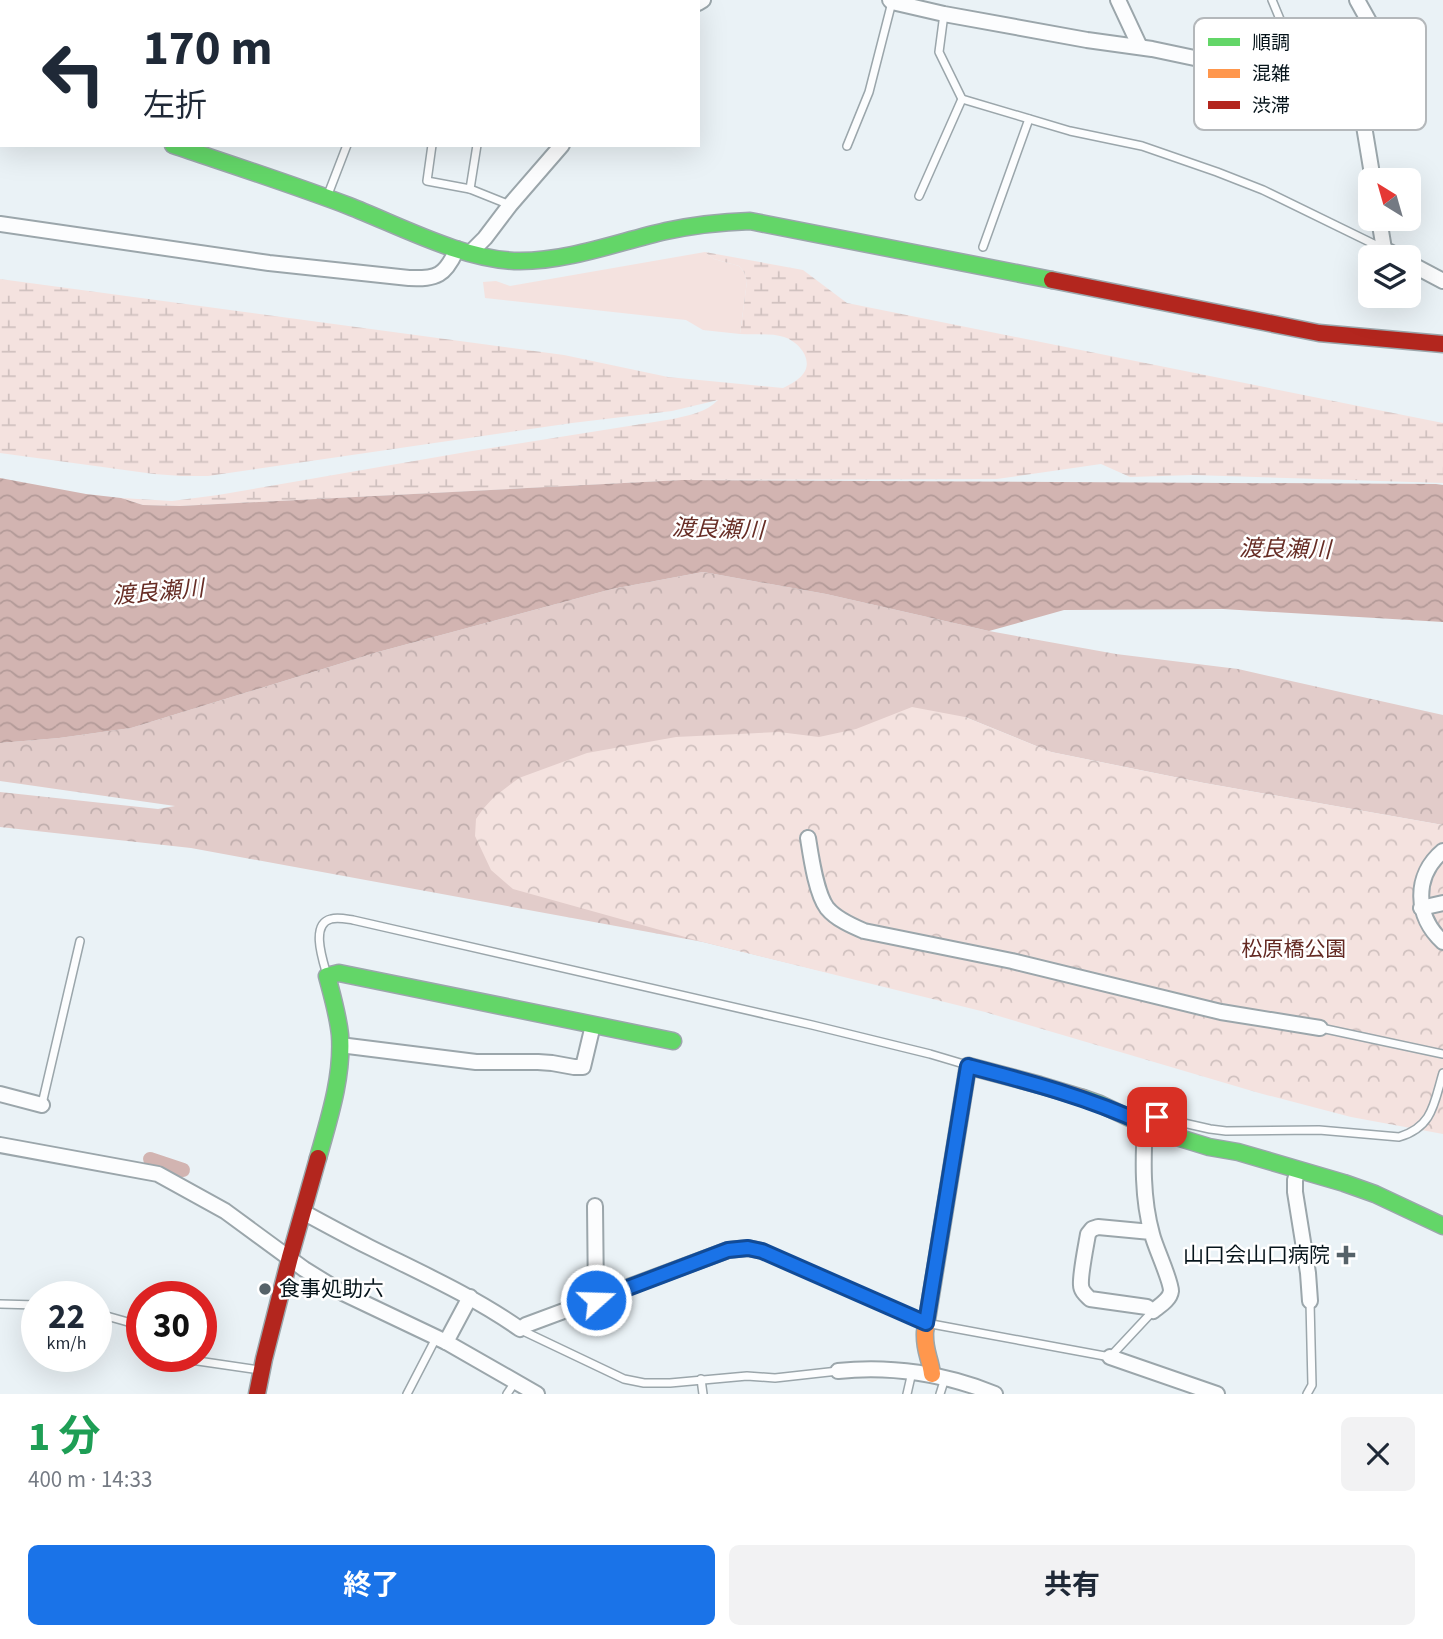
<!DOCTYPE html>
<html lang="ja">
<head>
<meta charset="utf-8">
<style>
	:root { --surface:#fff; --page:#f2f2f3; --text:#1f2937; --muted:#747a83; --accent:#1a73e8 }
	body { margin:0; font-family:"Source Sans 3","Noto Sans JP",sans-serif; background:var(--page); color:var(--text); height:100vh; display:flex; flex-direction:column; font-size:26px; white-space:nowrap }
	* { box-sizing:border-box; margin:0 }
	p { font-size:23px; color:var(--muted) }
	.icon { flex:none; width:38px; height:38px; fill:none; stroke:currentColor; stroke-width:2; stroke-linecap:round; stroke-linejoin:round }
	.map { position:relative; height:1394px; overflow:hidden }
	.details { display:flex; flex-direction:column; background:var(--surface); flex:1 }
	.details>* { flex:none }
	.top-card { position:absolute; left:0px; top:0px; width:700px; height:147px; box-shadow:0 7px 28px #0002; background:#fff; color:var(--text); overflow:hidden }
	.needle { width:46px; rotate:323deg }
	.controls { position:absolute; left:1358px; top:168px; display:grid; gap:14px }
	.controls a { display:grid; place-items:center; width:63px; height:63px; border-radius:10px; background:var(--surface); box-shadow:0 7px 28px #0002; font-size:35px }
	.speed { position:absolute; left:21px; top:1281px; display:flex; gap:14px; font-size:35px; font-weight:700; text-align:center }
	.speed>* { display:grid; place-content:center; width:91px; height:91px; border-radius:50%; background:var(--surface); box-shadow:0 7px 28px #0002; line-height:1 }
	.speed small { font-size:18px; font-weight:400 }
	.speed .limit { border:10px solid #d22; background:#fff; color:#111 }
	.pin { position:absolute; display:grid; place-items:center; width:60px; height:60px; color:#fff; margin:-30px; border-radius:14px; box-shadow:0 4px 10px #0006 }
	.me { position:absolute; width:77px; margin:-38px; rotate:70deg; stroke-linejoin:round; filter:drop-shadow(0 0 5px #0008) }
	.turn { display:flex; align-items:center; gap:24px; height:147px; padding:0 28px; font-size:32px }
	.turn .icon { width:91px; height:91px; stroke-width:2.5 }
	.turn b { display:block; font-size:49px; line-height:60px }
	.round { display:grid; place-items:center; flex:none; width:74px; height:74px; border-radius:10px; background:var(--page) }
	.overview { display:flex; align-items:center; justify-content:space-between; height:119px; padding:0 28px }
	h1 { font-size:42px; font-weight:700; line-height:52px; color:#1e9e55 }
	.button { display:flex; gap:14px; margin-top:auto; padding:14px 28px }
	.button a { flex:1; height:80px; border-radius:10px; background:var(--accent); color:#fff; font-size:28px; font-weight:700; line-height:80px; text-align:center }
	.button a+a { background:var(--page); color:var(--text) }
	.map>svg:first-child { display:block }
	.green { fill:#f4e2df }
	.forest { fill:url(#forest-crowns) }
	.wetland { fill:url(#wetland-marsh) }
	.park { fill:url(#park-crowns) }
	.water { fill:url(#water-waves) }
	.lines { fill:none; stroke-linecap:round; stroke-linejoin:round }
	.canal { stroke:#d2b4b1; stroke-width:14 }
	.lane-casing { stroke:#9ba6ab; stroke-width:10 }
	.street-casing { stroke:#9ba6ab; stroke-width:18 }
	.fast-casing { stroke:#9ba6ab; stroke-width:19 }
	.slow-casing { stroke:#9ba6ab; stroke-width:19 }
	.jam-casing { stroke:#9ba6ab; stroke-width:19 }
	.lane { stroke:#fcfdfe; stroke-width:7 }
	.street { stroke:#fcfdfe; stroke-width:14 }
	.fast { stroke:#63d668; stroke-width:16 }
	.slow { stroke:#ff974d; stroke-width:16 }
	.jam { stroke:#b3261e; stroke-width:16 }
	.route-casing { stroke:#114b97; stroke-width:18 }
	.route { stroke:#1a73e8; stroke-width:12 }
	.poi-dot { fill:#566268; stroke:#fff; stroke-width:2.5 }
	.labels { text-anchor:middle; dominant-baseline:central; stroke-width:5; stroke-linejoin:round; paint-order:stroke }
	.park-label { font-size:21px; fill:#642a23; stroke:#fff }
	.poi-label { font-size:21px; fill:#06141b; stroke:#fff; text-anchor:end }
	.water-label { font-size:23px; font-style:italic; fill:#672d25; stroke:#fff }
	.key { fill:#fff; stroke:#b4b8bb; stroke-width:2 }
	.key-label { font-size:19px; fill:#06141b }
</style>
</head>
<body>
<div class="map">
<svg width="1443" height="1394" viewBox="0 0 1443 1394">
	<defs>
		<pattern id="forest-crowns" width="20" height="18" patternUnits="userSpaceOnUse" patternTransform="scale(1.75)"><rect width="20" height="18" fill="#e2ccca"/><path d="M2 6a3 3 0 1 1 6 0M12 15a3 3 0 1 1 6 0" fill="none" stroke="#c0aead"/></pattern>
		<pattern id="wetland-marsh" width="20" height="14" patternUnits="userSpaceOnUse" patternTransform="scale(1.75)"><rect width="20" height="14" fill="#f4e2df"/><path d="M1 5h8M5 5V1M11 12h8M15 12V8" fill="none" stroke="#d0c1bf"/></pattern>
		<pattern id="park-crowns" width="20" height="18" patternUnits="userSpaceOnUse" patternTransform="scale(1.75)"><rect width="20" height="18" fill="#f4e2df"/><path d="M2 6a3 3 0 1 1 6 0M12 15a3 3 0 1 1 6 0" fill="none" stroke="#d0c1bf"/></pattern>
		<pattern id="water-waves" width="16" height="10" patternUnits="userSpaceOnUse" patternTransform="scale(1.75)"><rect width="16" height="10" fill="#d2b4b1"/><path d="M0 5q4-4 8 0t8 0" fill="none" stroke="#b39a98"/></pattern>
	</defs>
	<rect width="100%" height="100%" fill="#eaf2f6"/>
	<path class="green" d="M 705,252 L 714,259 L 739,266 L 744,272 L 747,281 L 740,334 L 703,330 L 686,320 L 485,298 L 483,282 L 496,281 L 510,286 Z"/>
	<path class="forest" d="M 703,572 L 826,594 L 989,631 L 1116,654 L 1238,669 L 1443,715 L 1443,825 L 1204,783 L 1051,752 L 965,717 L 830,973 L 703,942 L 191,848 L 0,827 L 0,792 L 158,809 L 175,806 L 0,781 L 0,743 L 59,738 L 131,728 L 378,652 L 612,589 Z"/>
	<path class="wetland" d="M 705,252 L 803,270 L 847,303 L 1443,423 L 1443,483 L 1193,475 L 1130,477 L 1101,464 L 997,479 L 682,480 L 180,506 L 143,505 L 121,498 L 172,501 L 218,495 L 466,452 L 673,419 C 690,415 707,412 718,400 L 672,411 L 572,423 L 208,476 L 181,476 L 154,474 L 0,453 L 0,279 L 564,355 L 668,377 L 783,388 C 791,384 801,379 805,371 C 812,357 797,341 784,337 C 771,333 754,335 740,334 L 747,281 L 744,272 L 739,266 L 714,259 Z"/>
	<path class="park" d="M 912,707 L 965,717 L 1051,752 L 1204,783 L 1443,825 L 1443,1134 L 1351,1117 L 1259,1093 L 985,1012 L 703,942 L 513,889 L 491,870 L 475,836 L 476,819 L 483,809 L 494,797 L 519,778 L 587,753 L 676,737 L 779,732 L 819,737 L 856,729 Z"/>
	<path class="water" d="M 0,478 L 86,494 L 121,498 L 143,505 L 180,506 L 682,480 L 1436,484 L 1443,485 L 1443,622 L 1223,609 L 1064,610 L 989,631 L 826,594 L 703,572 L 612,589 L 378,652 L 131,728 L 59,738 L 0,743 Z"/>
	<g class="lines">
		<path class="canal" d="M 150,1159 L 183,1170"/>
		<defs>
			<g id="lane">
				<path d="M 422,0 L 423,2"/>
				<path d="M 646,0 L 647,2"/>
				<path d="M 1272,0 L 1304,77"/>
				<path d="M 944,14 L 939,52 L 962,99 L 1070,131 L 1142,146 L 1217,172 L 1263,190 L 1384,249"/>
				<path d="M 432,145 L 427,181 L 470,189 L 510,205"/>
				<path d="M 847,146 L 869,92 L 892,2"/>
				<path d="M 470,189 L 477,145"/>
				<path d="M 919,196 L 962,99"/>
				<path d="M 327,197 L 347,145"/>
				<path d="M 983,247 L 1029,119"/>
				<path d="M 327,975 C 323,961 310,924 331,919 C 338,917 346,919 353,920 L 812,1025 L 930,1054 L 967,1065"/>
				<path d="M 1321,1028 L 1443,1054"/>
				<path d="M 42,1104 L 80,941"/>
				<path d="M 1145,1124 L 1157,1117 L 1210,1129 L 1226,1131 L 1319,1130 L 1399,1137 C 1433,1127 1434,1103 1443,1073"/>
				<path d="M 762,1251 L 926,1323 L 1110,1357 L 1153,1311"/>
				<path d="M 0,1304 L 37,1305"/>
				<path d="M 96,1313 L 142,1326"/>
				<path d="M 521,1330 L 624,1379 L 644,1383 L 670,1383 L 747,1376 L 775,1378 L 838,1371"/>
				<path d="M 181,1356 L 191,1360 L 259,1370"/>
				<path d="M 701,1379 L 703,1394"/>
				<path d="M 407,1394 L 436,1338"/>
				<path d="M 507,1394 L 515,1382"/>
				<path d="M 907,1394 L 912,1372"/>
				<path d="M 940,1394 L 945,1378"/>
				<path d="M 1307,1394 L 1312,1385 L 1310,1302"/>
			</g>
			<g id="street">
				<path d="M 233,0 L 256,2"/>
				<path d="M 890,0 L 892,2 L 944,14 L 1087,40 L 1152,49 L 1289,78 L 1355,72 L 1379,67 L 1386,52 L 1357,0"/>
				<path d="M 1118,0 L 1140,47"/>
				<path d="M 170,2 L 172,0"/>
				<path d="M 323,2 L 330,0"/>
				<path d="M 698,3 L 703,0"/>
				<path d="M 1355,72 L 1373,180"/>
				<path d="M 1379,219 L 1384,249 L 1399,257"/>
				<path d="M 0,224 L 269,263 L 409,278 C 437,279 445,276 457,249"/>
				<path d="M 471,252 L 485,238 L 510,205 L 562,145"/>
				<path d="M 1409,263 L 1443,281"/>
				<path d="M 808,838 C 811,857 816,893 827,908 C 836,919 852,926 864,931 L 1012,961 L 1221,1012 L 1320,1028"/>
				<path d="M 1443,851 C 1413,876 1415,917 1443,942"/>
				<path d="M 1421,908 L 1443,903"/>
				<path d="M 340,1045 L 476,1062 L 538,1062 L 552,1063 L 574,1067 L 583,1067 L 593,1025"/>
				<path d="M 0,1094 L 42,1105"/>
				<path d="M 1145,1124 C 1143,1160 1142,1198 1152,1234 C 1155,1247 1171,1280 1171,1291 C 1170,1300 1159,1306 1153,1311 L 1147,1307 L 1090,1299 C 1086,1295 1081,1291 1081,1285 C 1080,1275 1086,1246 1088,1234 L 1092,1229 L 1098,1227 L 1151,1232"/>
				<path d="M 0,1145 L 158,1174 L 225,1211 L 304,1269 L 343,1293 L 446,1342 L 537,1394"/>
				<path d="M 1298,1170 L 1295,1180 L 1295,1192 L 1308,1273 L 1310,1301"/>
				<path d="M 595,1206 L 596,1300"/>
				<path d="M 303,1212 C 325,1224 347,1236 369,1247 C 421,1273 473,1296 520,1329 L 526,1325 L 728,1250 L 748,1248 L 762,1251"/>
				<path d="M 446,1342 L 470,1297"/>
				<path d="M 1110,1357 L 1217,1394"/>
				<path d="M 838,1371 C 891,1365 946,1374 995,1394"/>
			</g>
			<g id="fast">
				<path d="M 0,122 L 2,122"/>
				<path d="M 173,145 C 232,165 291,184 349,206 C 400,226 465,261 520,261 C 569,261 618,242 666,231 C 694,225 721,222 750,221 L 1052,280"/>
				<path d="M 1083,1098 L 1100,1104 L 1157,1131 L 1209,1147 L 1238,1152 L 1344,1183 L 1375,1194 L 1443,1226"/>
				<path d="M 318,1158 C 329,1119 343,1076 340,1035 C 338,1015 332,995 327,976 L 339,973 L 673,1041"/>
			</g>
			<path id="slow" d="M 932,1374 C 930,1357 924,1351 925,1332 L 968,1066 L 1040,1085 L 1083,1098"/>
			<g id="jam">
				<path d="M 1052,280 L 1319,333 L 1443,344"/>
				<path d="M 257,1394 L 264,1359 L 290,1257 L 318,1158"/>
			</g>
		</defs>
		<use href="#lane" class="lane-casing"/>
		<use href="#street" class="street-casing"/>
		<use href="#fast" class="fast-casing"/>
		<use href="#slow" class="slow-casing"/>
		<use href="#jam" class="jam-casing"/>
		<use href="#lane" class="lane"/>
		<use href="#street" class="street"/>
		<use href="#fast" class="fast"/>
		<use href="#slow" class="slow"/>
		<use href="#jam" class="jam"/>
	</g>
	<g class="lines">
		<defs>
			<path id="route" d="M 596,1300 L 728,1250 L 748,1248 L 762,1251 L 926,1323 L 968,1066 C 1029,1082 1087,1097 1145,1124 L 1157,1117"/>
		</defs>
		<use href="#route" class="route-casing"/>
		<use href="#route" class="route"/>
	</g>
	<g class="poi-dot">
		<path d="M1342.5 1244.5h7v7h7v7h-7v7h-7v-7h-7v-7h7z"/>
		<circle cx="265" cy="1289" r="7"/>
	</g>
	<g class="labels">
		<g class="park-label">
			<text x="1294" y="949">松原橋公園</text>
		</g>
		<g class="poi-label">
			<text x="1330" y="1255">山口会山口病院</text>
			<text x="279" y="1289" text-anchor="start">食事処助六</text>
		</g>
		<g class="water-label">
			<text transform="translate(718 529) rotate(2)">渡良瀬川</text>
			<text transform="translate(1285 549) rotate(1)">渡良瀬川</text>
			<text transform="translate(158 592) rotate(-5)">渡良瀬川</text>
		</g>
	</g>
	<rect x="1194" y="18" width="232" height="112" rx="10" class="key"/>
	<rect x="1208" y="38" width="32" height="8" fill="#63d668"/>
	<rect x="1208" y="69" width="32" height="9" fill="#ff974d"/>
	<rect x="1208" y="101" width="32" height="8" fill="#b3261e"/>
	<g class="key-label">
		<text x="1252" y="49">順調</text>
		<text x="1252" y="80">混雑</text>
		<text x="1252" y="112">渋滞</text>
	</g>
</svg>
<div class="controls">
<a><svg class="needle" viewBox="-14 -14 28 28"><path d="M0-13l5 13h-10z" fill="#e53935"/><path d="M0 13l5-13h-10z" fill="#747a83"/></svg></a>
<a><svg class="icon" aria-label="layers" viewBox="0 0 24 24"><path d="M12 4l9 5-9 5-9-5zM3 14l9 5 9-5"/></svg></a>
</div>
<div class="speed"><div>22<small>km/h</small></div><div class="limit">30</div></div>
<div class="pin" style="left:1157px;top:1117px;background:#d93025"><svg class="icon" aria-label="arrive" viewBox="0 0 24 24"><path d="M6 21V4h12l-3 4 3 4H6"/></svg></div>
<svg class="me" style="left:596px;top:1300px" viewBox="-20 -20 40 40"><circle r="17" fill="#1a73e8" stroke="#fff" stroke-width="3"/><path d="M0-11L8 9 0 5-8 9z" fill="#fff"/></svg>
<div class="top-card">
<div class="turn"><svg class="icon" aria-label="left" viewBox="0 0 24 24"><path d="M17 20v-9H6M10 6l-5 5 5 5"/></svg><div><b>170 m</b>左折</div></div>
</div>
</div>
<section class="details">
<div class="overview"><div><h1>1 分</h1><p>400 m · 14:33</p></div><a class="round"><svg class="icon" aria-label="close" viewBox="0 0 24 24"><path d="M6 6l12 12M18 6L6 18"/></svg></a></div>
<div class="button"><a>終了</a><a>共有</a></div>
</section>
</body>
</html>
